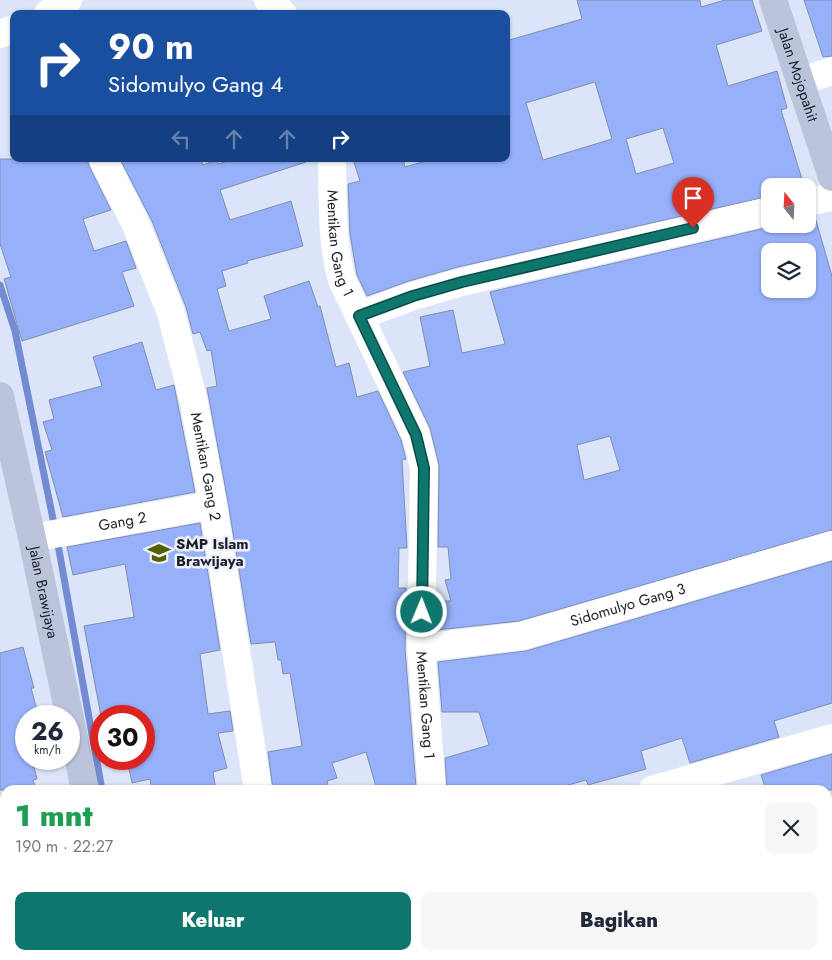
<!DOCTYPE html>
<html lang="id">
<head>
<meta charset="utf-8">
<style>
	:root { --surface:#fff; --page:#f6f6f7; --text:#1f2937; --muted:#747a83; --accent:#0f766e }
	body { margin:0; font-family:Jost,sans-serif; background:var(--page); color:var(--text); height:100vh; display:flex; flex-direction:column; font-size:19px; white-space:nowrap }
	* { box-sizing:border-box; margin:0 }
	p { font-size:16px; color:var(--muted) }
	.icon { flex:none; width:28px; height:28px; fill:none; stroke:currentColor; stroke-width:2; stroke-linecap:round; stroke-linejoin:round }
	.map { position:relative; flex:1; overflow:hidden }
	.details { position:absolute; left:0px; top:785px; width:832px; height:175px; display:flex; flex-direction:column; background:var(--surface); border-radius:15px 15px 0 0; box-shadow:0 1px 4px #0004 }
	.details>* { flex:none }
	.hud { position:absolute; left:10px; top:10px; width:500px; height:152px; border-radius:10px; box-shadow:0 1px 4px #0004; background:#1a4fa0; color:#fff; overflow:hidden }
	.needle { width:32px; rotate:342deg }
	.buttons { position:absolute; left:761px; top:178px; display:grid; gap:10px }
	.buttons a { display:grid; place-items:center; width:55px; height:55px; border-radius:10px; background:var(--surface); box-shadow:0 1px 4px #0004; font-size:25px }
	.speed { position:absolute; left:15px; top:705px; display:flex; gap:10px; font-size:25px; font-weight:700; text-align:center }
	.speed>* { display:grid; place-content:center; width:65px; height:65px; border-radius:50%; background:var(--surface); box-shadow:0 1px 4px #0004; line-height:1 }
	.speed small { font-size:12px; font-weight:400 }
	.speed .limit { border:8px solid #d22; background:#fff; color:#111 }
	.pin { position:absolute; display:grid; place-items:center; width:42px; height:42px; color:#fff; margin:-51px -21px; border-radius:50% 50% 50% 0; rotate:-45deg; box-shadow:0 0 5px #0007 }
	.pin .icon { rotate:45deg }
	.me { position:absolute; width:55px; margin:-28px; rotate:1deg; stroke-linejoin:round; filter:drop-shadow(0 0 4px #0008) }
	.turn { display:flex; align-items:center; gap:18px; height:105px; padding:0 15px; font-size:22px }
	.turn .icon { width:65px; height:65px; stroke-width:2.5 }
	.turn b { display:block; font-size:35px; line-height:42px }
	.lanes { display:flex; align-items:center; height:48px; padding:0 15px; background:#0003; justify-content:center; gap:25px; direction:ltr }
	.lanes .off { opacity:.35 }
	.round { display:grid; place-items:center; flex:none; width:52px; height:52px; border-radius:10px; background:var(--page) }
	.summary { display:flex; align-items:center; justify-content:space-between; height:85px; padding:0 15px }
	h1 { font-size:30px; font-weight:800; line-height:38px; color:#1e9e55 }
	.button { display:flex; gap:10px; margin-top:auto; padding:10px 15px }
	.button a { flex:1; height:58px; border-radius:10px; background:var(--accent); color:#fff; font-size:20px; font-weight:800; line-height:58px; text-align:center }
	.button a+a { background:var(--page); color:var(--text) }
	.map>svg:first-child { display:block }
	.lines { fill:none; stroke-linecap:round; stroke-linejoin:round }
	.stream { stroke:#728bd1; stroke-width:7 }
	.building { fill:#96b1fa; stroke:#818dac; fill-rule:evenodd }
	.minor { stroke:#fff; stroke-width:28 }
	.secondary { stroke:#bcc4dc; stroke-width:28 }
	.route-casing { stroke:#0a4d48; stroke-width:12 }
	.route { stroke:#0f766e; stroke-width:9 }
	.labels { text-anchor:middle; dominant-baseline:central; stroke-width:5; stroke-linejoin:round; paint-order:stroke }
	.street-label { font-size:15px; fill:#191e2a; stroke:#eff1f8 }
	.poi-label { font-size:15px; font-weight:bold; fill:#191e2a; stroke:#eff1f8; text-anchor:start }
</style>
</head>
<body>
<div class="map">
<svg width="832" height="960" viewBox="0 0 832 960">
	<rect width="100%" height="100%" fill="#dce4f9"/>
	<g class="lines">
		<g class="stream">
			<path d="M 0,285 L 15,331 L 55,529"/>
			<path d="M 57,539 L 102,790"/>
			<path d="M 136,955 L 137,960"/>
		</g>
	</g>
	<g class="building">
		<path d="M 577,0 L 700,0 L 701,7 L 725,0 L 752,0 L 762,31 L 716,45 L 728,86 L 777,71 L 787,108 L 781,110 L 804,186 L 770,186 L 770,196 L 458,267 L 409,281 L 367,296 L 357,275 L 350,234 L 348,184 L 360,181 L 353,159 L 403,159 L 405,167 L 433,159 L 506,159 L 506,41 L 582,19 ZM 595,82 L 612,139 L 543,160 L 526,103 ZM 663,128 L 674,163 L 636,174 L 626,139 Z"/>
		<path d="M 804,0 L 832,0 L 832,56 L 823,57 Z"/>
		<path d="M 0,159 L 87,159 L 89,166 L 111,210 L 83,219 L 94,251 L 126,241 L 136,268 L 122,272 L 134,306 L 22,341 L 4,279 L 11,277 L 0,244 Z"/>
		<path d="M 120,159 L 200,159 L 203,165 L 217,160 L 218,164 L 234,159 L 305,159 L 306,162 L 220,190 L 230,220 L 291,201 L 303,246 L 247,261 L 248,263 L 222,271 L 226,286 L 217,289 L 229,331 L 271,319 L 264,296 L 309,281 L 318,307 L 320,306 L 336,367 L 349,363 L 357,397 L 378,391 L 401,440 L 406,459 L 402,460 L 407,548 L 399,548 L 398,588 L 406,588 L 405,649 L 416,787 L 406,790 L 377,790 L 366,752 L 332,763 L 337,778 L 327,781 L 329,790 L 273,790 L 268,752 L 302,746 L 290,673 L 283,674 L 281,660 L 278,660 L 275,642 L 251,644 L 228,502 L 207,388 L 217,386 L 211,350 L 207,351 L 200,332 L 193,334 L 186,307 L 152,221 Z"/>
		<path d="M 808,217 L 815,217 L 832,276 L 832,530 L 519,621 L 437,630 L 437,601 L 451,601 L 445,580 L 451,579 L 448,547 L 438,547 L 439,465 L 430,428 L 403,372 L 430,366 L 420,317 L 453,310 L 462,353 L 505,344 L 490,292 L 774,226 L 778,224 L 808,224 ZM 770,251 L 808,251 L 808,289 L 770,289 ZM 610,436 L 620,470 L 584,480 L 577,445 Z"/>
		<path d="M 142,342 L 156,390 L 174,385 L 195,492 L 63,517 L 45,452 L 52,450 L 43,422 L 54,419 L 49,400 L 102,386 L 93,357 Z"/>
		<path d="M 200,523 L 220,650 L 200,654 L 208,714 L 230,711 L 233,731 L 218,733 L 227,768 L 213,772 L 216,790 L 152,790 L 150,779 L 132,783 L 127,759 L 144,759 L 144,716 L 101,716 L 84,626 L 134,617 L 125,564 L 73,575 L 67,547 Z"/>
		<path d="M 832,561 L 832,703 L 774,721 L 779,737 L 690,763 L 682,738 L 641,751 L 646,769 L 588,785 L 586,780 L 551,790 L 447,790 L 445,758 L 489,745 L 479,712 L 442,712 L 438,662 L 526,651 Z"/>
		<path d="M 23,647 L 34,688 L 31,688 L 38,714 L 26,716 L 26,759 L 32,759 L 37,779 L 33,780 L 36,790 L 0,790 L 0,653 Z"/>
		<path d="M 832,754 L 832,790 L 766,790 L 761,775 Z"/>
	</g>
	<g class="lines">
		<g class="minor">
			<path d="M 268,0 L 283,14"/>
			<path d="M 48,14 L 68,0"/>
			<path d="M 0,34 L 14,29"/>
			<path d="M 801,81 L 832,71"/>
			<path id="s1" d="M 103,159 L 137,227 L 171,313 L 193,398 L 213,505 L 258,790"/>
			<path id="s2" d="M 332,159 C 333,199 331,241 342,280 L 416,435 L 424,468 L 421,648 L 432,790"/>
			<path d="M 808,202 L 832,197"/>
			<path d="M 359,316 L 413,296 L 462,282 L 770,211"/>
			<path id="s3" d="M 32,538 L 213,505"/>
			<path id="s4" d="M 421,648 L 522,636 L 832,545"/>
			<path d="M 652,790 L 832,738"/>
			<path d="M 283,955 L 284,960"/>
			<path d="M 437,960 L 437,955"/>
		</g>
		<g class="secondary">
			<path id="s5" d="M 773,0 L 832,177"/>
			<path id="s6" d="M 0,396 L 32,538 L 85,790"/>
			<path d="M 119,955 L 120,960"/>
		</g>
	</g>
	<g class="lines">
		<defs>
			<path id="route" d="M 422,612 L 424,468 L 416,435 L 359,316 L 413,296 L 462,282 L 693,228"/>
		</defs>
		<use href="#route" class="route-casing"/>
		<use href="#route" class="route"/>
	</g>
	<defs>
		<symbol id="school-bare" viewBox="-9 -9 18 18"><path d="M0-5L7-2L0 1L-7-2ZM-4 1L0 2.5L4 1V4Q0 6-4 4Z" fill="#535f00" stroke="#eff1f8" stroke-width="2.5" paint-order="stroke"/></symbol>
	</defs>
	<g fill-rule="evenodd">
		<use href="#school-bare" x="143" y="537" width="32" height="32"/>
	</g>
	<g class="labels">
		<g class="street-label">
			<text stroke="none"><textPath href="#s5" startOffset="79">Jalan Mojopahit</textPath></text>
			<text stroke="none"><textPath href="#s2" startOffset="85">Mentikan Gang 1</textPath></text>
			<text stroke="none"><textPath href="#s1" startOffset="326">Mentikan Gang 2</textPath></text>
			<text stroke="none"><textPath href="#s3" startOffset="92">Gang 2</textPath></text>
			<text stroke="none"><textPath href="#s6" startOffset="201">Jalan Brawijaya</textPath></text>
			<text stroke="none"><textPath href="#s4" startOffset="212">Sidomulyo Gang 3</textPath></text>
			<text stroke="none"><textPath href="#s2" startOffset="565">Mentikan Gang 1</textPath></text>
		</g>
		<g class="poi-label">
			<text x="176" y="544">SMP Islam<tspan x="176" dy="17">Brawijaya</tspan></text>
		</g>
	</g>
</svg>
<div class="buttons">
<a><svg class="needle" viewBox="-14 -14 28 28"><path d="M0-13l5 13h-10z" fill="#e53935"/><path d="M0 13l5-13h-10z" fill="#747a83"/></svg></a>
<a><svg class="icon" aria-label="layers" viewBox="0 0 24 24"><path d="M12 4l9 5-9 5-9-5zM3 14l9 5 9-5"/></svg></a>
</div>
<div class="speed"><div>26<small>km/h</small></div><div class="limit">30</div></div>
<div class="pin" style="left:693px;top:228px;background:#d93025"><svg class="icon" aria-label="arrive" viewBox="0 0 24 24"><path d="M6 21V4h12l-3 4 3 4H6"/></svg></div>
<svg class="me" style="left:422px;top:612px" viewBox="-20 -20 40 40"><circle r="17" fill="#0f766e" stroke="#fff" stroke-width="3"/><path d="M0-11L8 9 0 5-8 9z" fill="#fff"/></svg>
<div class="hud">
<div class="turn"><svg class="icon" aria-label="right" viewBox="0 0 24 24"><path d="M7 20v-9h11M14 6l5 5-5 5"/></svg><div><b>90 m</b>Sidomulyo Gang 4</div></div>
<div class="lanes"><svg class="icon off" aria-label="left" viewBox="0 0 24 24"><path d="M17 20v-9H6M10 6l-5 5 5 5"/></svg><svg class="icon off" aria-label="ahead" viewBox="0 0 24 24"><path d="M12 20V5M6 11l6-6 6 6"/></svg><svg class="icon off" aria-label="ahead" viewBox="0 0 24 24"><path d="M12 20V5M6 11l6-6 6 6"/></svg><svg class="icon" aria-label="right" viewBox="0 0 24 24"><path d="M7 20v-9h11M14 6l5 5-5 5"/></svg></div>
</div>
<section class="details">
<div class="summary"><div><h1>1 mnt</h1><p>190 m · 22:27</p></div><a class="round"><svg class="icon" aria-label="close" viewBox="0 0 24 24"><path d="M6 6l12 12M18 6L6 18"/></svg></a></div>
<div class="button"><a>Keluar</a><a>Bagikan</a></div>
</section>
</div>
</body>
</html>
